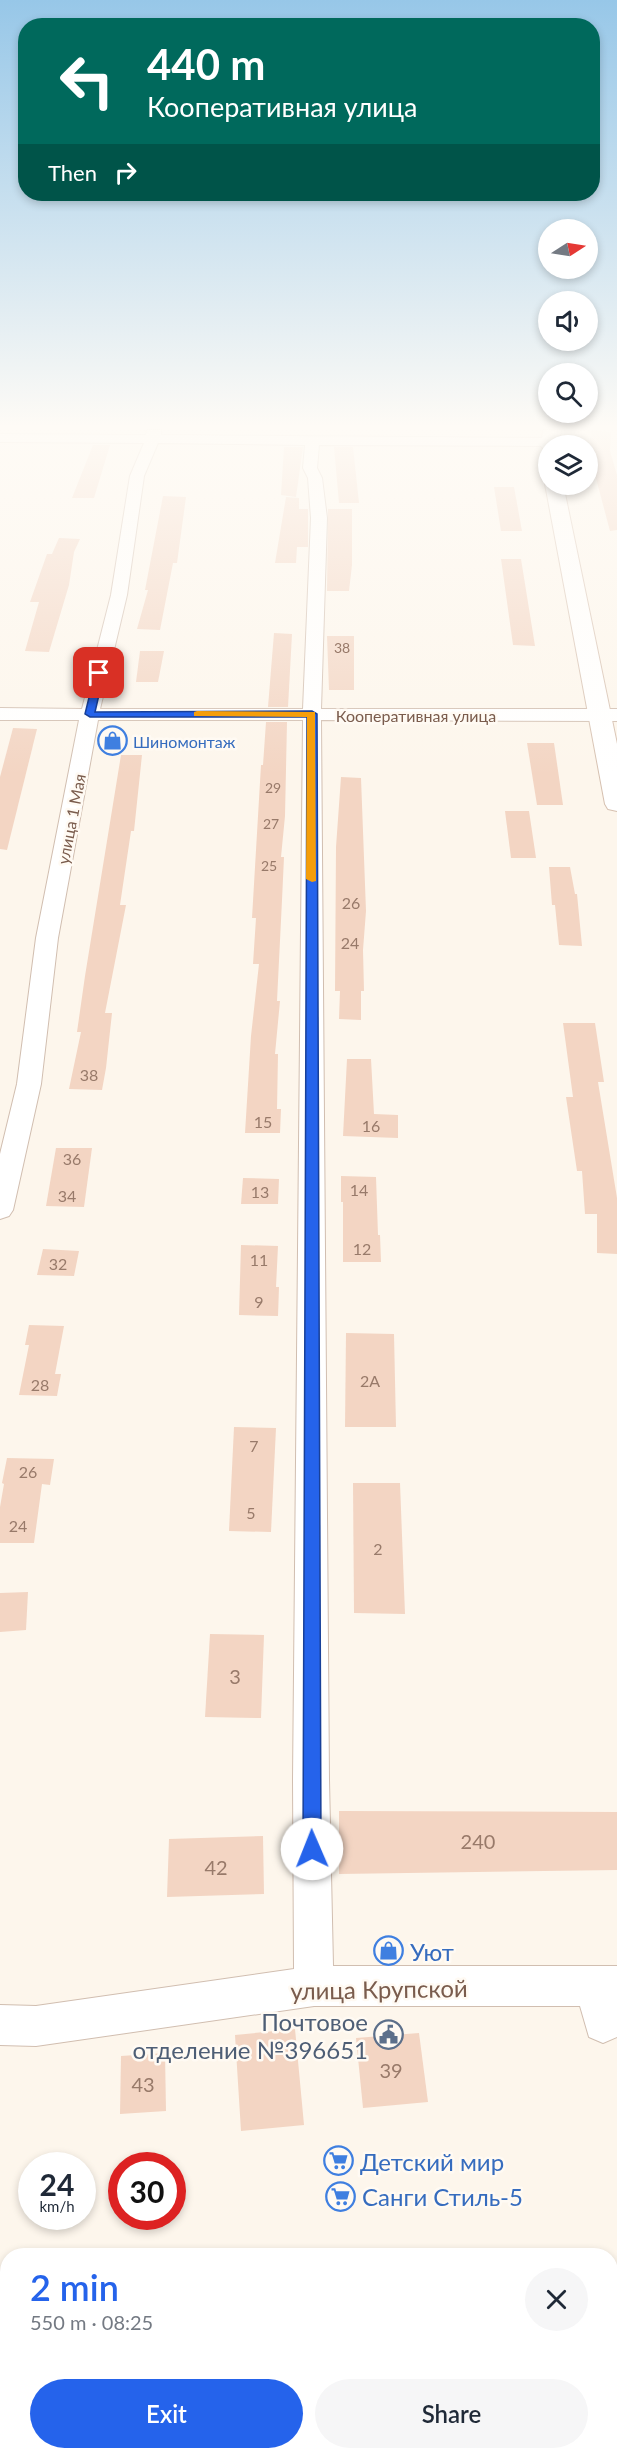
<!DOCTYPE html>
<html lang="en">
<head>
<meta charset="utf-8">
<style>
	:root { --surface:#fff; --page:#f6f6f7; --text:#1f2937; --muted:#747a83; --accent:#2563eb }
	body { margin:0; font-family:Lato,sans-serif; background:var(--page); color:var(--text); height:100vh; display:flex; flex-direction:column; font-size:22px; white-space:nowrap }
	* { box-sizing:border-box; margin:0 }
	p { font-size:20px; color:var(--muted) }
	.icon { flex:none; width:33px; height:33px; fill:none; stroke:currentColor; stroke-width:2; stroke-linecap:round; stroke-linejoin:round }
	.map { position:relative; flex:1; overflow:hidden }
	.drawer { position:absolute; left:0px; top:2248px; width:618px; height:212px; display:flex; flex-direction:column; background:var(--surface); border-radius:24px 24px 0 0; box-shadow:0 3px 9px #0003 }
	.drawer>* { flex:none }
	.top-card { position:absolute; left:18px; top:18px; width:582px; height:183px; border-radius:24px; box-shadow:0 3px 9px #0003; background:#00695c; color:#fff; overflow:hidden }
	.needle { width:39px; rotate:78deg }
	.controls { position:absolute; left:538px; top:219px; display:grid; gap:12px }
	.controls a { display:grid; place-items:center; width:60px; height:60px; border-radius:50%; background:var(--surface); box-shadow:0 3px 9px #0003; font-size:30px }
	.speed { position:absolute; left:18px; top:2152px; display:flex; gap:12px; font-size:30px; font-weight:700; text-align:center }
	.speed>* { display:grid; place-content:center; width:78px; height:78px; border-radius:50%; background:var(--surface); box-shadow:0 3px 9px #0003; line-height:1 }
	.speed small { font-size:15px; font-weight:400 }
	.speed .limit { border:9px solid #d22; background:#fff; color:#111 }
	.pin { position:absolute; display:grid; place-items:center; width:51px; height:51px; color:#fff; margin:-26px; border-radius:12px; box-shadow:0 3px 9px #0006 }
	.me { position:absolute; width:66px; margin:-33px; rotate:359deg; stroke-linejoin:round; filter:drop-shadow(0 0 4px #0008) }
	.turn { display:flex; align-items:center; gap:21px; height:126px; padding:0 30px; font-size:27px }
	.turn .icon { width:78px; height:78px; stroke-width:2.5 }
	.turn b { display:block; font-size:42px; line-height:51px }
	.then { display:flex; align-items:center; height:57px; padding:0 30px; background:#0003; gap:12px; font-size:22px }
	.round { display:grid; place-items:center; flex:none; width:63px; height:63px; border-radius:32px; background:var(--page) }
	.summary { display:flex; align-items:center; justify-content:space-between; height:102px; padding:0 30px }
	h1 { font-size:36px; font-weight:600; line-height:45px; color:var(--accent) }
	.primary-button { display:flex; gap:12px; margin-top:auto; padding:12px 30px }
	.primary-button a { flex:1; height:69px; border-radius:36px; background:var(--accent); color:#fff; font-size:24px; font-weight:600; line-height:69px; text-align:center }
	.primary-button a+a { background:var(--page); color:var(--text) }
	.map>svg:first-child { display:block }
	.building { fill:#f3d5c3 }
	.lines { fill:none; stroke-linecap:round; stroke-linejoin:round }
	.minor-casing { stroke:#d1beb0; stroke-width:2 }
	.secondary-casing { stroke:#d6c0b0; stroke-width:2 }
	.minor { fill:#fff; fill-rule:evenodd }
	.secondary { fill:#fff; fill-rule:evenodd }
	.route { fill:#2563eb; stroke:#184099; stroke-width:1.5 }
	.slow { fill:#f59e0b }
	.labels { text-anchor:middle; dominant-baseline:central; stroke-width:5; stroke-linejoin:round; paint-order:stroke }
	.far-number-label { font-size:14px; fill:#987a6a }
	.far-street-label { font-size:16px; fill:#7a5c4d; stroke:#fffaf3 }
	.far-shop-label { font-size:16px; fill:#366cbe; stroke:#fffaf3; text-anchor:start }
	.number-label { font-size:16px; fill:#987a6a }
	.near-number-label { font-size:20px; fill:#987a6a }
	.near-shop-label { font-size:24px; fill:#366cbe; stroke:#fffaf3; text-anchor:start }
	.near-street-label { font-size:24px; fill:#7a5c4d; stroke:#fffaf3 }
	.near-service-label { font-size:24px; fill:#4e5e75; stroke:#fffaf3; text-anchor:end }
</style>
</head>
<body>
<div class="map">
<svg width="617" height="2459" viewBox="0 0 617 2459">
	<rect width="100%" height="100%" fill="#fdf6ec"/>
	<g class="building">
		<path d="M 591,430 L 611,432 L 610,451 L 617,475 L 617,530 L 610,531 L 589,452 Z"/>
		<path d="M 93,445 L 110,445 L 94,498 L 72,498 Z"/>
		<path d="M 284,447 L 303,447 L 296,497 L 281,495 Z"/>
		<path d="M 334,447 L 353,447 L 359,503 L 339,503 Z"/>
		<path d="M 494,487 L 514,487 L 522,531 L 501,531 Z"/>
		<path d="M 163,496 L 186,497 L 177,563 L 173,563 L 160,630 L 137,629 L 148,590 L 145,590 Z"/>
		<path d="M 286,497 L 299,498 L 299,509 L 308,509 L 308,547 L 297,547 L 296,563 L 275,563 Z"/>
		<path d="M 328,509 L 352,509 L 352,565 L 349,591 L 327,591 Z"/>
		<path d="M 59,538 L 80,539 L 74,552 L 69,585 L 49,652 L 25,651 L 39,602 L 30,602 L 47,554 L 52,554 Z"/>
		<path d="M 501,559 L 521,559 L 535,646 L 513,645 Z"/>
		<path d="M 274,633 L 292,634 L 288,707 L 268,707 Z"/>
		<path d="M 327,636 L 354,636 L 354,690 L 329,690 Z"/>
		<path d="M 140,651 L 164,651 L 158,682 L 136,682 Z"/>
		<path d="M 266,722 L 287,722 L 285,816 L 281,857 L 284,857 L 282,900 L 277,1001 L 280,1001 L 275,1054 L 278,1054 L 277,1109 L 281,1109 L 280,1133 L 245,1133 L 251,1036 L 259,964 L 253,964 L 256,918 L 252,918 L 261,765 L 263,765 Z"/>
		<path d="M 13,728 L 37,729 L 7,850 L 0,849 L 0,777 Z"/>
		<path d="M 527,743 L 554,743 L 563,805 L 537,805 Z"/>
		<path d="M 121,755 L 142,755 L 134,831 L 131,831 L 120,905 L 126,905 L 105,1013 L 112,1013 L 106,1068 L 102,1090 L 69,1089 L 81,1032 L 77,1032 L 85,976 Z"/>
		<path d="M 341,777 L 361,778 L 366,911 L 363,950 L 364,991 L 361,991 L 361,1020 L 339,1019 L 340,991 L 335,991 L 336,847 Z"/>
		<path d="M 505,811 L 529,811 L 536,858 L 511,858 Z"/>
		<path d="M 549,867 L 570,867 L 575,894 L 577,894 L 582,946 L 559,945 L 555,905 L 552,905 Z"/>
		<path d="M 563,1023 L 595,1023 L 604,1082 L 598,1082 L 617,1198 L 617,1254 L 597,1253 L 597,1214 L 585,1214 L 582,1171 L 577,1171 L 566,1097 L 573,1097 Z"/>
		<path d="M 347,1059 L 371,1059 L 374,1114 L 398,1115 L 398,1138 L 343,1136 Z"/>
		<path d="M 56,1148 L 92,1148 L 84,1207 L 46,1206 Z"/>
		<path d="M 341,1176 L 376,1177 L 378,1235 L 380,1235 L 381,1262 L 343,1262 L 343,1202 L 341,1202 Z"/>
		<path d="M 243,1178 L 279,1179 L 278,1204 L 241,1204 Z"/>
		<path d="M 241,1245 L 278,1246 L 276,1287 L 279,1287 L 278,1316 L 239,1315 Z"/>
		<path d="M 43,1249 L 79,1251 L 74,1276 L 37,1275 Z"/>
		<path d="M 29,1325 L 64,1326 L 55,1374 L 61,1374 L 57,1396 L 19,1395 L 29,1345 L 25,1345 Z"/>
		<path d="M 346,1333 L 394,1334 L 396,1427 L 345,1427 Z"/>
		<path d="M 234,1427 L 276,1428 L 271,1532 L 229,1531 Z"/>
		<path d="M 7,1458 L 54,1459 L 50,1485 L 42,1484 L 34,1543 L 0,1543 L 0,1507 L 4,1484 L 2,1483 Z"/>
		<path d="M 353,1483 L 400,1483 L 405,1614 L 354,1613 Z"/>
		<path d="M 28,1592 L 26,1630 L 0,1632 L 0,1593 Z"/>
		<path d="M 210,1634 L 264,1635 L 261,1718 L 205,1717 Z"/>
		<path d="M 339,1811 L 617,1812 L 617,1870 L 339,1874 Z"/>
		<path d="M 263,1836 L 264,1894 L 167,1897 L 169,1839 Z"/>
		<path d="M 295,2029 L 304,2125 L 241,2131 L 235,2035 Z"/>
		<path d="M 419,2033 L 428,2102 L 363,2108 L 356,2038 Z"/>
		<path d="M 165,2053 L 166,2111 L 120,2114 L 121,2056 Z"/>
	</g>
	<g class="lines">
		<defs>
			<path id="minor" d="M 147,430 L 161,430 L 161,435 L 549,438 L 556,442 L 549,446 L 319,445 L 317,468 L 322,478 L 327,518 L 321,709 L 617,709 L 617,721 L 321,720 L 329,1780 L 333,1966 L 617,1966 L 617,2037 L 603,2043 L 589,2037 L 580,2006 L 314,2006 L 36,2046 L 0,2045 L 0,2005 L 36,2006 L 294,1969 L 293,1780 L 303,720 L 98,720 L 58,938 L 41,1084 L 13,1210 L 9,1216 L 0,1219 L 0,1154 L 17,1084 L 36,938 L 79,720 L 0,720 L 0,708 L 82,709 L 111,595 L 130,476 L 144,443 L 0,442 L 0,434 L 146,435 ZM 158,443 L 305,445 L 303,468 L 308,478 L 311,518 L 303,709 L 100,709 L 127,595 L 144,476 Z"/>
			<g id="secondary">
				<path d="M 543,430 L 561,430 L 559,446 L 549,446 L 549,451 L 544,450 L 541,446 Z"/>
				<path d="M 549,480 L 549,484 L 563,484 L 617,744 L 617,811 L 608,809 L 605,804 L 545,484 Z"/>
			</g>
		</defs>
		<use href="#minor" class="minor-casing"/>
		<use href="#secondary" class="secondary-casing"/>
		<use href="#minor" class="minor"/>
		<use href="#secondary" class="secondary"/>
	</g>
	<linearGradient id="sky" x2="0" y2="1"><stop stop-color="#97c7e8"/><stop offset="0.55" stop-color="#fefbf6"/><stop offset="1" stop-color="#fefbf6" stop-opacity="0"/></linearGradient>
	<rect width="617" height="775" fill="url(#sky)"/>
	<path class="route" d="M 99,670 L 104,673 L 95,712 L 312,711 L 317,714 L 321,1849 L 319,1855 L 312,1857 L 305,1855 L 303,1849 L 307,717 L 90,717 L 85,714 L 95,673 Z"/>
	<path class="slow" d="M 197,711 L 315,712 L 316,881 L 312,882 L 306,879 L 307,717 L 194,716 L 194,712 Z"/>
	<defs>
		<symbol id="shop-ring" viewBox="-11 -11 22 22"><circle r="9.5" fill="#fffaf3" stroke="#3f7fe0" stroke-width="1.5"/><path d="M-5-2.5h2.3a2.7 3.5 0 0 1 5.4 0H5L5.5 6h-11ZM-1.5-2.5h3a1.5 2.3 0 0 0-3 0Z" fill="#3f7fe0"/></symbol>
		<symbol id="civic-ring" viewBox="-11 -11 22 22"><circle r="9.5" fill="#fffaf3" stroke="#5c6f8a" stroke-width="1.5"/><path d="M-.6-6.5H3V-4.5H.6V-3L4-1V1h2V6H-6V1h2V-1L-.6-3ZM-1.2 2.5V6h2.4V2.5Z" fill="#5c6f8a"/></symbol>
		<symbol id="supermarket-ring" viewBox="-11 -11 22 22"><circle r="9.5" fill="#fffaf3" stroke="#3f7fe0" stroke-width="1.5"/><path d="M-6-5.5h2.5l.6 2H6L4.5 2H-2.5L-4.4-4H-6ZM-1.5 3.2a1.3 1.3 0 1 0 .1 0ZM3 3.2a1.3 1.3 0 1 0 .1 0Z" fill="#3f7fe0"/></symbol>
	</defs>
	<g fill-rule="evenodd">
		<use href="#shop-ring" x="96" y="724" width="33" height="33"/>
		<use href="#shop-ring" x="372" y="1934" width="33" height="33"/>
		<use href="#civic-ring" x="372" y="2018" width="33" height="33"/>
		<use href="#supermarket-ring" x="322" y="2144" width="33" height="33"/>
		<use href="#supermarket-ring" x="324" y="2180" width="33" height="33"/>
	</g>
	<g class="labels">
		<g class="far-number-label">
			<text x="342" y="647">38</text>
			<text x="273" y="787">29</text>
			<text x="271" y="823">27</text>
			<text x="269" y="865">25</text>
		</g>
		<g class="far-street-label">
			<text x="416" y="715">Кооперативная улица</text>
			<text transform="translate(71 819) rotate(-79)">улица 1 Мая</text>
		</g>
		<g class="far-shop-label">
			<text x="133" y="741">Шиномонтаж</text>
		</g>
		<g class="number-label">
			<text x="351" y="902">26</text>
			<text x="350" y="942">24</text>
			<text x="89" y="1074">38</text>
			<text x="263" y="1121">15</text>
			<text x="371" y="1125">16</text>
			<text x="72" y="1158">36</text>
			<text x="359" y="1189">14</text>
			<text x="260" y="1191">13</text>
			<text x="67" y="1195">34</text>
			<text x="362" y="1248">12</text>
			<text x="259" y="1259">11</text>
			<text x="58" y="1263">32</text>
			<text x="259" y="1301">9</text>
			<text x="370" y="1380">2А</text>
			<text x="40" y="1384">28</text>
			<text x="254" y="1445">7</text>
			<text x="28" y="1471">26</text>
			<text x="251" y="1512">5</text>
			<text x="18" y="1525">24</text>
			<text x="378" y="1548">2</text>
		</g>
		<g class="near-number-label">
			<text x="235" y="1676">3</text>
			<text x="478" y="1841">240</text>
			<text x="216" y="1867">42</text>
			<text x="391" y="2070">39</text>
			<text x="143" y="2084">43</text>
		</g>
		<g class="near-shop-label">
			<text x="410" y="1951">Уют</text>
			<text x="360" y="2161">Детский мир</text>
			<text x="362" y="2196">Санги Стиль-5</text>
		</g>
		<g class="near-street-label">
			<text transform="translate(379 1989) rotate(-1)">улица Крупской</text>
		</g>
		<g class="near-service-label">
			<text x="368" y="2021">Почтовое<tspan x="368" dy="28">отделение №396651</tspan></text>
		</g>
	</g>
</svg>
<div class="controls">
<a><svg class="needle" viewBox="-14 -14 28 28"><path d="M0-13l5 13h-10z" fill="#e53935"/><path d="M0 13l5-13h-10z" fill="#747a83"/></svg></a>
<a><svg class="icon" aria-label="sound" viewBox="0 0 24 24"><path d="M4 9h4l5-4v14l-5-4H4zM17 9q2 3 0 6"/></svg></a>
<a><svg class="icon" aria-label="search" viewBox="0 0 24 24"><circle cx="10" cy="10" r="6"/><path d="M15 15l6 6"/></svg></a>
<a><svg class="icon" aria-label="layers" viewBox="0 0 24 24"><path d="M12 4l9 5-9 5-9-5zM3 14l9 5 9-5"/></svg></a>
</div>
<div class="speed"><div>24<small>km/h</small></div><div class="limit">30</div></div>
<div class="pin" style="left:99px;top:673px;background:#d93025"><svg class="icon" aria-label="arrive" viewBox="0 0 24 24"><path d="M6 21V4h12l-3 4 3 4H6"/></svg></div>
<svg class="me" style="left:312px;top:1849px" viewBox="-20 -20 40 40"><circle r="19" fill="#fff"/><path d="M0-13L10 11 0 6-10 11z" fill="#2563eb"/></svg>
<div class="top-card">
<div class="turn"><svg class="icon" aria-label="left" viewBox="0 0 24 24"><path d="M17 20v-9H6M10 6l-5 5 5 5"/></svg><div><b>440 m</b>Кооперативная улица</div></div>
<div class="then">Then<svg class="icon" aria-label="right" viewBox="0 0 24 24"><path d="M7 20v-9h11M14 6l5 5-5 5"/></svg></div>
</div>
<section class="drawer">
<div class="summary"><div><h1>2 min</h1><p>550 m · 08:25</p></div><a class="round"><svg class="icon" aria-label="close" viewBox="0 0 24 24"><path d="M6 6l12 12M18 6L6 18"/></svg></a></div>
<div class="primary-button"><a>Exit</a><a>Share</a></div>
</section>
</div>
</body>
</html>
